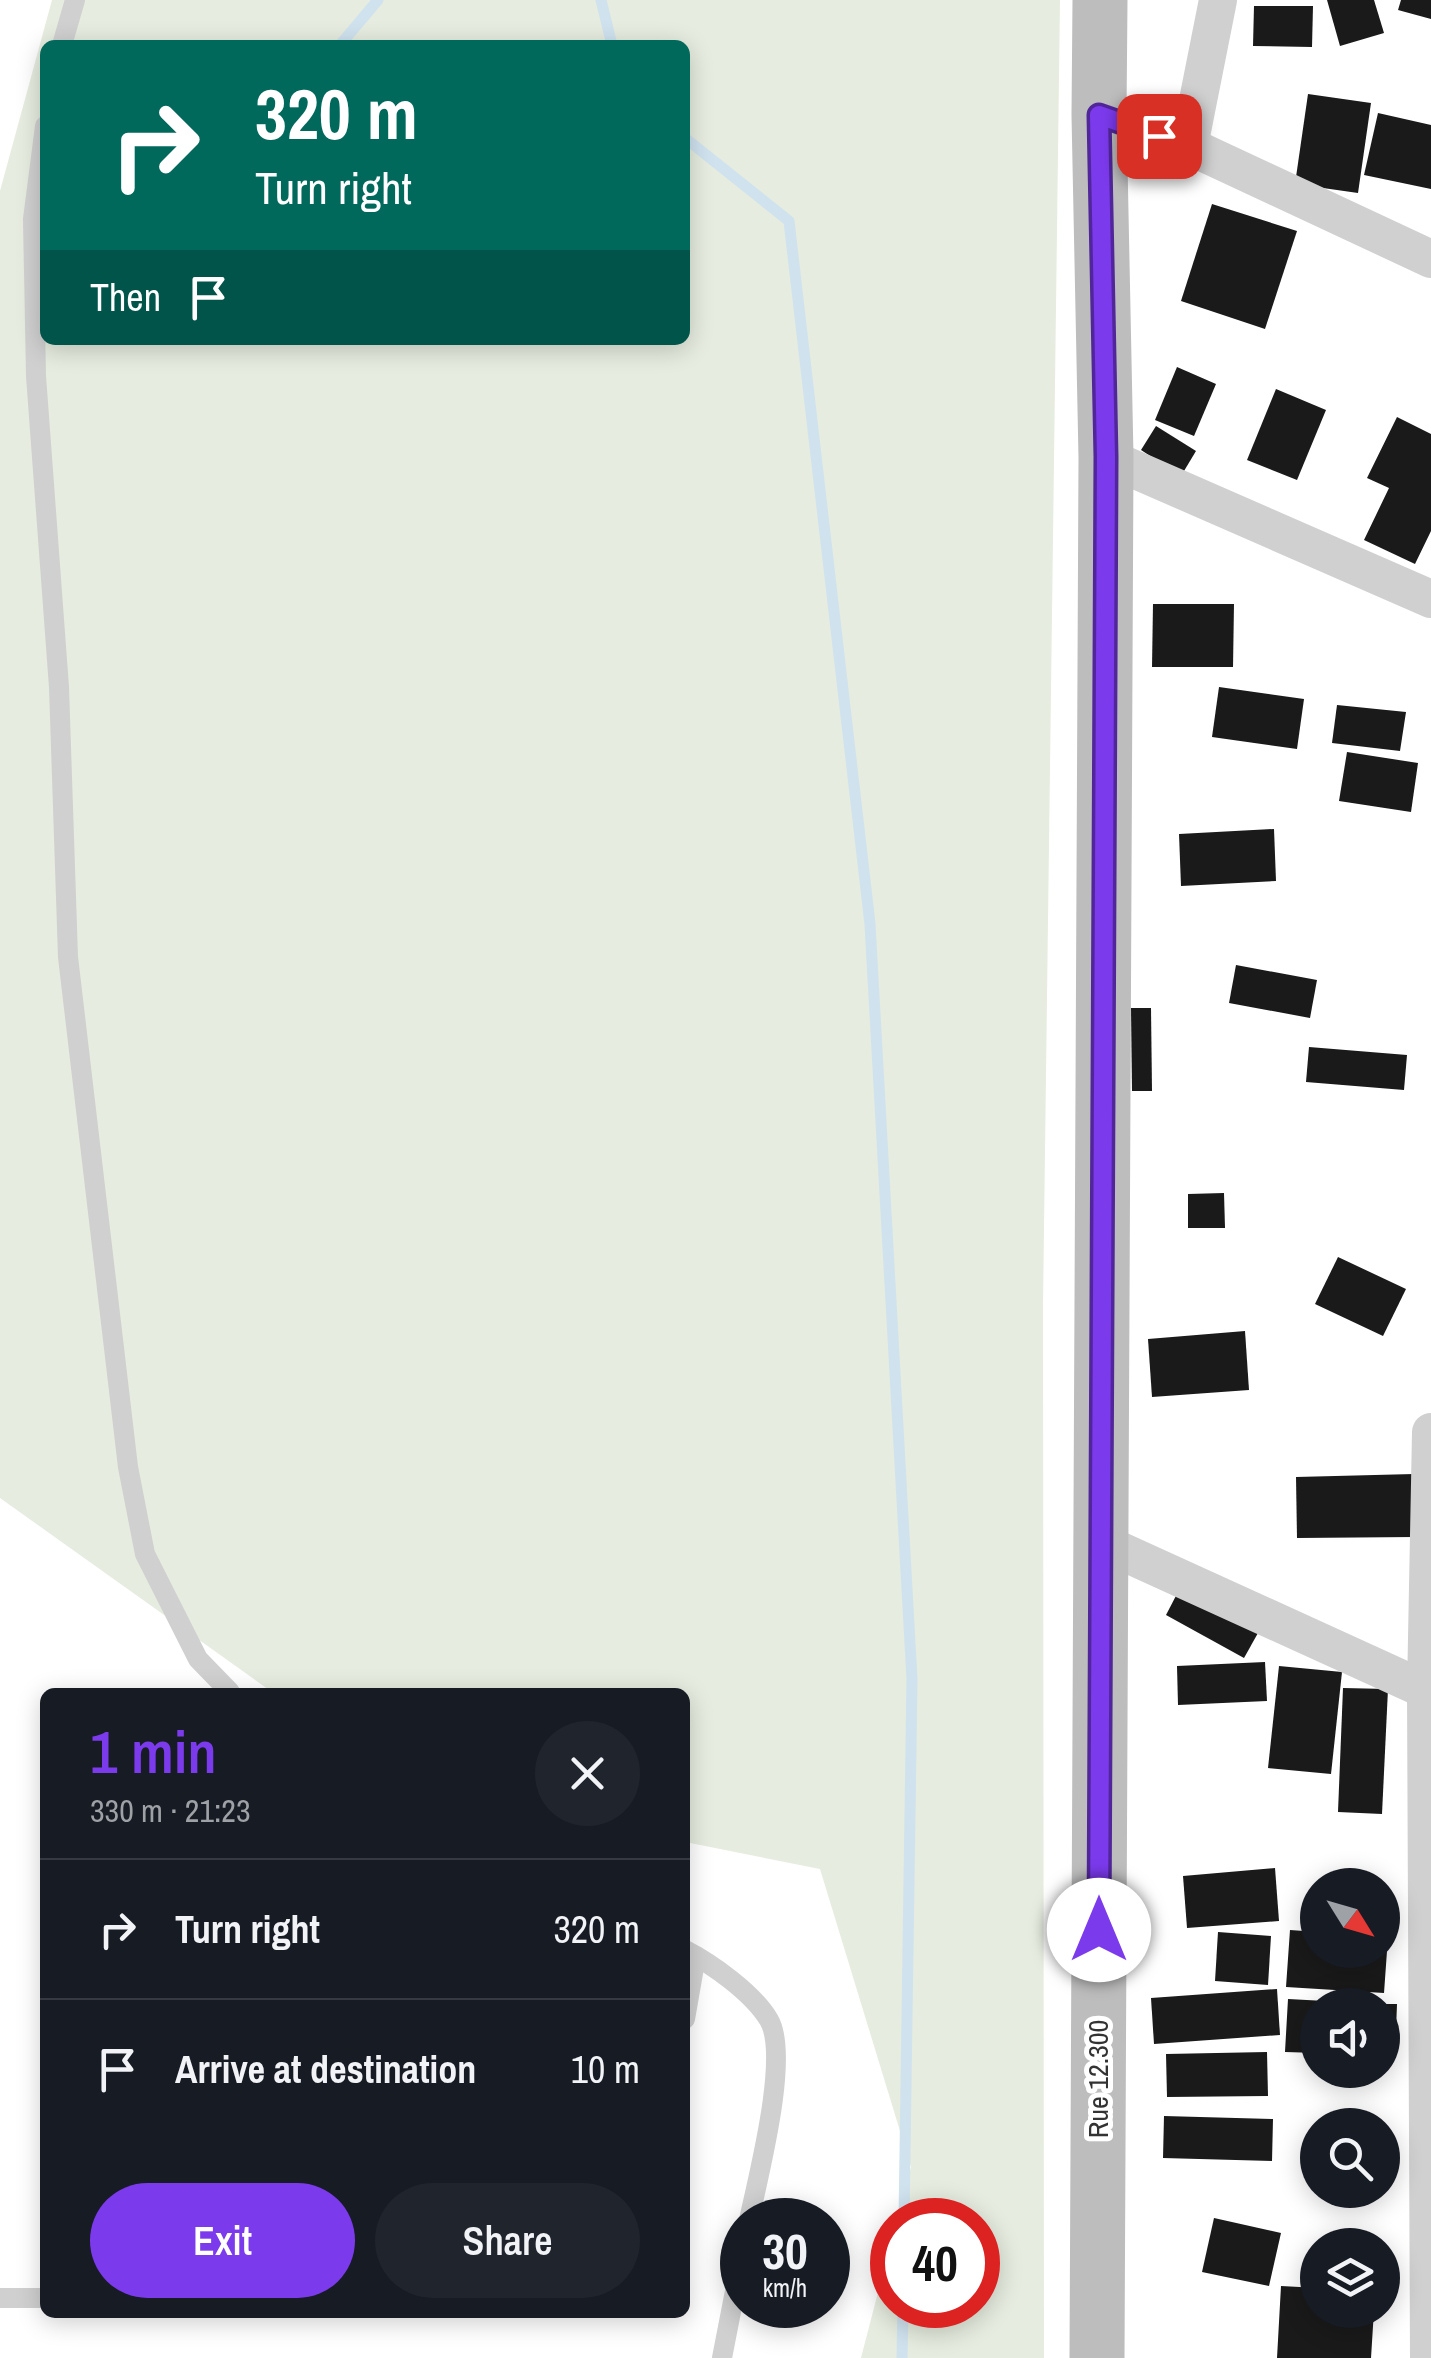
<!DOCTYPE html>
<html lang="en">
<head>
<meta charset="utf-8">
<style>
	:root { --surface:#171b24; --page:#20242c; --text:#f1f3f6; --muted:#9ea1a6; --line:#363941; --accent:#7c3aed }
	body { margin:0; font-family:"Archivo Narrow",sans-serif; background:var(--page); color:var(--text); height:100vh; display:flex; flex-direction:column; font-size:38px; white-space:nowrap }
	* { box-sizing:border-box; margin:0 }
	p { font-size:32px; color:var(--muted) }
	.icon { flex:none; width:55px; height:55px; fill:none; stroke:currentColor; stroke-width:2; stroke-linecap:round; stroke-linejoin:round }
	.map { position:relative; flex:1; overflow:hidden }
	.sheet { position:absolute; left:40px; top:1688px; width:650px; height:630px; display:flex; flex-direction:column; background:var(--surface); border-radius:15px; box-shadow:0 5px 25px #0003 }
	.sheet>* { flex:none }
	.guide { position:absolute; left:40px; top:40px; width:650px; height:305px; border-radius:15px; box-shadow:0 5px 25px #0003; background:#00695c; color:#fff; overflow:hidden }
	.needle { width:65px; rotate:127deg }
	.tools { position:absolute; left:1300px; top:1868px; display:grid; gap:20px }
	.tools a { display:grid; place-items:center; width:100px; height:100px; border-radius:50%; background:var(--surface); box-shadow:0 5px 25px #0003; font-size:50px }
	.speed { position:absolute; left:720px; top:2198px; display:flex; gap:20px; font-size:50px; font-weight:700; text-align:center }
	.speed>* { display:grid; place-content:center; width:130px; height:130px; border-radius:50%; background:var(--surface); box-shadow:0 5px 25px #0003; line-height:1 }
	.speed small { font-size:25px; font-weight:400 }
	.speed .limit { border:15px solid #d22; background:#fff; color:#111 }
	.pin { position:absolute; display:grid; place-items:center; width:85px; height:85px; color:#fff; margin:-42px; border-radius:20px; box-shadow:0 5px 15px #0006 }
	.me { position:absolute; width:110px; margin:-55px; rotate:0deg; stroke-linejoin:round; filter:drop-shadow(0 0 8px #0008) }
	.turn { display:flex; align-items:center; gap:35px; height:210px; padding:0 50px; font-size:45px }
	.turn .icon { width:130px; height:130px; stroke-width:2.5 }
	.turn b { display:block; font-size:70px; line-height:85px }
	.then { display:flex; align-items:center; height:95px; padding:0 50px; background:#0003; gap:20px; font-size:38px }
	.round { display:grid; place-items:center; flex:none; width:105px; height:105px; border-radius:52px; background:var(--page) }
	.headline { display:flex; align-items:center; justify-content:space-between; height:170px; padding:0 50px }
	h1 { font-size:60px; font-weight:600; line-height:75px; color:var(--accent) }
	.button { display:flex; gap:20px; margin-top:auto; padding:20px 50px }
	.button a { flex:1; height:115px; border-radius:60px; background:var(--accent); color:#fff; font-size:40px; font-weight:600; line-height:115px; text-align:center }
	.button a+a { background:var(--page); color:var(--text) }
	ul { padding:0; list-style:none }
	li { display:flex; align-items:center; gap:30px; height:140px; padding:0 50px; border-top:2px solid var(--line) }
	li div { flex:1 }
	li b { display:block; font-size:38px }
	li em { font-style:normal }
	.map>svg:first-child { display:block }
	.green { fill:#e6ecdf; fill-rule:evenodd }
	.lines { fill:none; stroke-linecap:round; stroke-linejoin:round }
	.stream { stroke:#cfe2ee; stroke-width:11 }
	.building { fill:#1a1a1a }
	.lane { stroke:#d0d0d0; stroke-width:20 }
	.street { stroke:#d0d0d0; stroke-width:38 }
	.secondary { stroke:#bdbdbd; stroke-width:55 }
	.route-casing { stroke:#51269a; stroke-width:25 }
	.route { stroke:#7c3aed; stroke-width:18 }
	.labels { text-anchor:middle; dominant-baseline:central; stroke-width:10; stroke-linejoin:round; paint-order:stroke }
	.street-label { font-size:28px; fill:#333; stroke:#fff }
</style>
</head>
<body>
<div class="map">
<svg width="1431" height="2358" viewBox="0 0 1431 2358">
	<rect width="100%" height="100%" fill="#fff"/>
	<path class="green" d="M 52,0 L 1060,0 L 1043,1305 L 1044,2358 L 861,2358 L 892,2238 L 892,2305 L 978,2305 L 978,2220 L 897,2220 L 911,2167 L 820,1869 L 685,1842 L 685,1692 L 272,1692 L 0,1498 L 0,191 ZM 45,45 L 685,45 L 685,340 L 45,340 Z"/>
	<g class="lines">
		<g class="stream">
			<path d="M 601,0 L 612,45"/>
			<path d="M 340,45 L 378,0"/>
			<path d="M 685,138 L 789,221 L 870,924 L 912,1679 L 904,2220"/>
			<path d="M 902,2358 L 903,2305"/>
		</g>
	</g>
	<g class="building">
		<path d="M 1327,0 L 1374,0 L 1384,33 L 1340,46 Z"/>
		<path d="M 1401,0 L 1431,0 L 1431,19 L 1398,10 Z"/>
		<path d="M 1254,6 L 1313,6 L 1312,47 L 1253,46 Z"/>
		<path d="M 1308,94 L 1371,103 L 1358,193 L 1295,184 Z"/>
		<path d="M 1378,113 L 1431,125 L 1431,189 L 1364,175 Z"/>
		<path d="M 1212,204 L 1297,231 L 1265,329 L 1181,301 Z"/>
		<path d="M 1177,367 L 1216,384 L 1194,436 L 1155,420 Z"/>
		<path d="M 1276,389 L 1326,410 L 1297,480 L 1247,460 Z"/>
		<path d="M 1397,417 L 1431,434 L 1431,531 L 1415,564 L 1364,540 L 1389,488 L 1367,478 Z"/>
		<path d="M 1156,426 L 1196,451 L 1181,476 L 1141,450 Z"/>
		<path d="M 1153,604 L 1234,604 L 1233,667 L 1152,667 Z"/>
		<path d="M 1219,687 L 1304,699 L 1297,749 L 1212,737 Z"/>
		<path d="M 1337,705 L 1406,712 L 1400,751 L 1332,743 Z"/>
		<path d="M 1347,752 L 1418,763 L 1411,812 L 1339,801 Z"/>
		<path d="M 1274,829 L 1276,881 L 1181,886 L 1179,834 Z"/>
		<path d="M 1236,965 L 1317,980 L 1310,1018 L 1229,1003 Z"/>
		<path d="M 1131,1008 L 1151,1008 L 1152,1091 L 1132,1091 Z"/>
		<path d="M 1309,1047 L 1407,1055 L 1404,1090 L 1306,1082 Z"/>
		<path d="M 1224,1193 L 1225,1228 L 1188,1228 L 1188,1194 Z"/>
		<path d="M 1338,1257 L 1406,1289 L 1383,1336 L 1315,1304 Z"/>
		<path d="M 1245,1331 L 1249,1390 L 1152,1397 L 1148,1339 Z"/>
		<path d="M 1414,1474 L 1415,1537 L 1297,1538 L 1296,1477 Z"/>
		<path d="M 1179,1590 L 1258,1633 L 1244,1658 L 1166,1615 Z"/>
		<path d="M 1265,1662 L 1267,1701 L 1178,1705 L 1177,1666 Z"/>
		<path d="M 1279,1666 L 1342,1672 L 1331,1774 L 1268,1768 Z"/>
		<path d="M 1343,1688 L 1388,1689 L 1382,1814 L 1338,1812 Z"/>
		<path d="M 1275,1868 L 1279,1921 L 1187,1928 L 1183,1876 Z"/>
		<path d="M 1290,1930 L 1318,1932 L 1318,1950 L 1382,1950 L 1382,1937 L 1388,1937 L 1384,1993 L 1286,1987 Z"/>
		<path d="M 1218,1932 L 1271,1936 L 1268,1985 L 1215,1981 Z"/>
		<path d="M 1277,1989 L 1280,2035 L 1154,2044 L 1151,1998 Z"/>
		<path d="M 1288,1999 L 1344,2002 L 1344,2005 L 1318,2005 L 1318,2053 L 1285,2052 Z"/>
		<path d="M 1382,2004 L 1397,2004 L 1395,2056 L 1382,2056 Z"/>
		<path d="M 1267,2052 L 1268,2096 L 1167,2097 L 1166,2054 Z"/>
		<path d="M 1164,2116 L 1273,2119 L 1272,2161 L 1163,2158 Z"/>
		<path d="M 1214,2218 L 1281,2233 L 1269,2286 L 1202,2272 Z"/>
		<path d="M 1281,2286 L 1318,2288 L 1318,2310 L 1374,2310 L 1371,2358 L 1277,2358 Z"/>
	</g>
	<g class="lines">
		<g class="lane">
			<path d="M 62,45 L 75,0"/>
			<path d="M 45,126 L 33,219 L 36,376 L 59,687 L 68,957 L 128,1467 L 145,1554 L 198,1659 L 230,1692"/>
			<path d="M 685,1950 C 712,1964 753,1993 769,2020 C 790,2056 758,2177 749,2220"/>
			<path d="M 685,2019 L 696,1956"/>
			<path d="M 0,2298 L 45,2298"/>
			<path d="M 722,2358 L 742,2255"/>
		</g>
		<g class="street">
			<path d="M 1099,115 L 1189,146 L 1431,259"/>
			<path d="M 1189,146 L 1218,0"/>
			<path d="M 1106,457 L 1431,599"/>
			<path d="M 1101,1542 L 1426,1690"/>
			<path d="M 1429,2358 L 1426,1690 L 1431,1432"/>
		</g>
		<path class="secondary" d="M 1097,2358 L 1106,457 L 1099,115 L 1100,0"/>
	</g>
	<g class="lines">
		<defs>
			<path id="route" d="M 1099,1930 L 1106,457 L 1099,115 L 1159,136"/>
		</defs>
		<use href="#route" class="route-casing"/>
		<use href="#route" class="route"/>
	</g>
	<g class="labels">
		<g class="street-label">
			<text transform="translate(1098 2079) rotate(-90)">Rue 12.300</text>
		</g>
	</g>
</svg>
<div class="tools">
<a><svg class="needle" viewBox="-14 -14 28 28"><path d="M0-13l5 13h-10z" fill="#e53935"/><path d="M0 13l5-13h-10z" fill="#9ea1a6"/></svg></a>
<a><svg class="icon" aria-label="sound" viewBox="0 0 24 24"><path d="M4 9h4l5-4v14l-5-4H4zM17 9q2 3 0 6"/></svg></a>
<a><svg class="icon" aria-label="search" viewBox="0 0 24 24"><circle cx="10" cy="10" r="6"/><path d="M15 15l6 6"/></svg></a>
<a><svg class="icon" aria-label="layers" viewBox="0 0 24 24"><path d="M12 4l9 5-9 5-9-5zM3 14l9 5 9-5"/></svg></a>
</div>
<div class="speed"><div>30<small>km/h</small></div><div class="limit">40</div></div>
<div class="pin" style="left:1159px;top:136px;background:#d93025"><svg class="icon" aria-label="arrive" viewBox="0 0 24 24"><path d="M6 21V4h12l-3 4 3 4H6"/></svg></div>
<svg class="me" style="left:1099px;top:1930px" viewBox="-20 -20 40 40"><circle r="19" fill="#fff"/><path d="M0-13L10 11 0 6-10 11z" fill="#7c3aed"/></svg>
<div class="guide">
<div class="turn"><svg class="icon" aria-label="right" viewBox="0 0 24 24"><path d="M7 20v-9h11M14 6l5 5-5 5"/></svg><div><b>320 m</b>Turn right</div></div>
<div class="then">Then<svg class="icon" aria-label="arrive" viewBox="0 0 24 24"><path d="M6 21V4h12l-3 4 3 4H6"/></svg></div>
</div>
<section class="sheet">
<div class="headline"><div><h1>1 min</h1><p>330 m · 21:23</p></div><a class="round"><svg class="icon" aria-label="close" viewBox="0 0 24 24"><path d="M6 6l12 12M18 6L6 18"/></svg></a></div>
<ul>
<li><svg class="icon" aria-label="right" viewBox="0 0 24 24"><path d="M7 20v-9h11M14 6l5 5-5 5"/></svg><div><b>Turn right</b></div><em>320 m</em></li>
<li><svg class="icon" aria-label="arrive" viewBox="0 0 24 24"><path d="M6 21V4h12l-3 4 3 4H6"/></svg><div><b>Arrive at destination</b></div><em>10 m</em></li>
</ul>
<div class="button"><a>Exit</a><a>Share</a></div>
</section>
</div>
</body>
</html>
